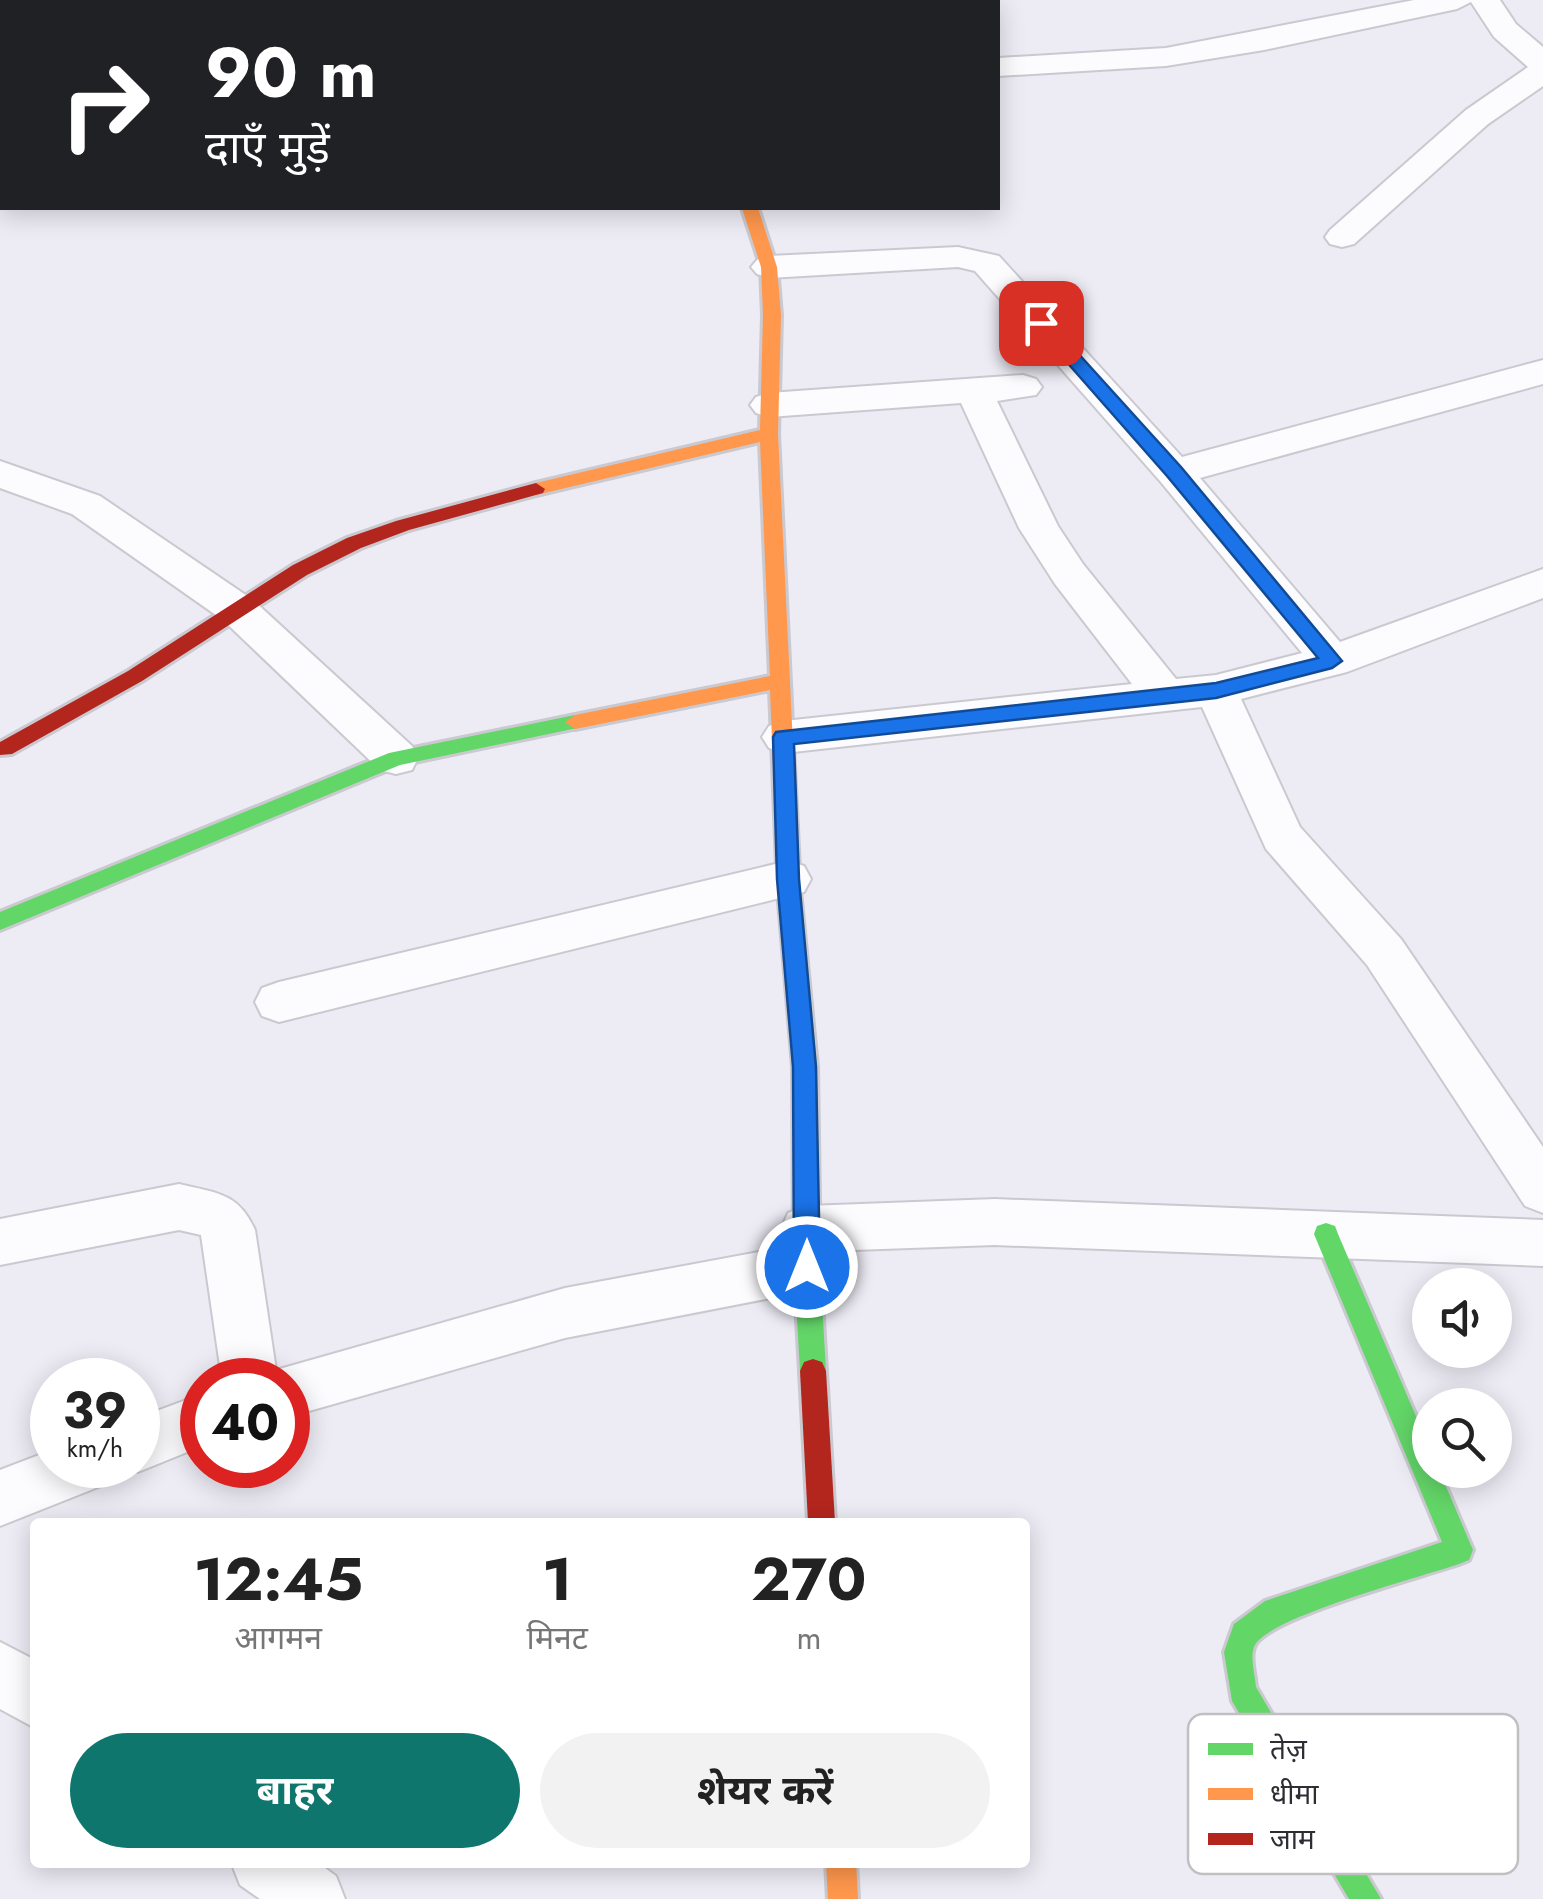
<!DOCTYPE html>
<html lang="hi">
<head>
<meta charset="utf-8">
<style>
	:root { --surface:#fff; --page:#f2f2f2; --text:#222; --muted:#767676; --accent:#0f766e }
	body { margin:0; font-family:Jost,"Noto Sans Devanagari",sans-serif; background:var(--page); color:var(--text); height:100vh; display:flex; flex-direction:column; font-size:38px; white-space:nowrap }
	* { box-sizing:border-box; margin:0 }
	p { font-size:32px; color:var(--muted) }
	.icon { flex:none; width:55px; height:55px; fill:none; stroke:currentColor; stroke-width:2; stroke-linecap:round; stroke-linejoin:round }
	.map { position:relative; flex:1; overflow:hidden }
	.panel { position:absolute; left:30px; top:1518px; width:1000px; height:350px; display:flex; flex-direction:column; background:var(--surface); border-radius:10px; box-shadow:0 5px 25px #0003 }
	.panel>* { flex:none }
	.hud { position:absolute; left:0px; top:0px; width:1000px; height:210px; box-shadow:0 5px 25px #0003; background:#202124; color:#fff; overflow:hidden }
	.controls { position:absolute; left:1412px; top:1268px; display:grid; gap:20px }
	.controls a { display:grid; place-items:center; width:100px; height:100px; border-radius:50%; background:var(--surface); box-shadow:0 5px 25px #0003; font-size:50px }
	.speed { position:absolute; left:30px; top:1358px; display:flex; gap:20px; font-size:50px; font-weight:700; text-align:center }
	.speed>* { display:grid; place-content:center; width:130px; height:130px; border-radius:50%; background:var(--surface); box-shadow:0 5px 25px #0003; line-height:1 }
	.speed small { font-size:25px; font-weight:400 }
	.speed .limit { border:15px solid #d22; background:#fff; color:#111 }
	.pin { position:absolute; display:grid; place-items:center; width:85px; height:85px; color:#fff; margin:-42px; border-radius:20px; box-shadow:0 5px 15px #0006 }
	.me { position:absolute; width:110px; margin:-55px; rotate:0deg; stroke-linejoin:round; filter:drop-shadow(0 0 8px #0008) }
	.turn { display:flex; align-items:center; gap:35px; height:210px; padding:0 40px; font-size:45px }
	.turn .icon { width:130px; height:130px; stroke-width:2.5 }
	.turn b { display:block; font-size:70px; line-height:85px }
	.eta { display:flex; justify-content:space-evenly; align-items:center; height:170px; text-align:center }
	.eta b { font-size:60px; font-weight:700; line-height:70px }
	.primary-button { display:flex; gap:20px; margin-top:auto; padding:20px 40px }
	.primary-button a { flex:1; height:115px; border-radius:60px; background:var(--accent); color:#fff; font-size:40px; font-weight:700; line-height:115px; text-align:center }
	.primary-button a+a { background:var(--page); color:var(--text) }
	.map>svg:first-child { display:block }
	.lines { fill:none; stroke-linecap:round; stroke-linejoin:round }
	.lane-casing { stroke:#cac9d0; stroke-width:5 }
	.street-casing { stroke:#cac9d0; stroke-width:4 }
	.fast-casing { stroke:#cac9d0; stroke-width:6 }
	.slow-casing { stroke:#cac9d0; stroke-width:6 }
	.jam-casing { stroke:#cac9d0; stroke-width:6 }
	.lane { fill:#fcfcfe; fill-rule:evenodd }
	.street { fill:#fcfcfe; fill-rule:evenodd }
	.fast { fill:#63d668; fill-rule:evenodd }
	.slow { fill:#ff974d; fill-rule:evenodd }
	.jam { fill:#b3261e; fill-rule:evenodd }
	.route { fill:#1a73e8; stroke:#114b97; stroke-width:2.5 }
	.key { fill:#fff; stroke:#c0c0c2; stroke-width:2.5 }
	.key-label { font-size:28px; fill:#2e2d34 }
</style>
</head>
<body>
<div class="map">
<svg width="1543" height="1899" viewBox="0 0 1543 1899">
	<rect width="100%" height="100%" fill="#edecf5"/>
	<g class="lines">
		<defs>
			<path id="lane" d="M 0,89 L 2,90 L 2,100 L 0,100 Z"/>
			<g id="street">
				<path d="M 806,0 L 839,0 L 840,2 L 808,2 Z"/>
				<path d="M 1414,0 L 1500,0 L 1516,24 L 1543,47 L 1543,86 L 1488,124 L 1354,244 L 1342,247 L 1330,244 L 1325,237 L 1330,230 L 1466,110 L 1528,67 L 1494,37 L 1471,2 L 1457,9 L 1264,50 L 1166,66 L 998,76 L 998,58 L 1166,48 Z"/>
				<path d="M 958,247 L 999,256 L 1182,457 L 1543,360 L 1543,384 L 1200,478 L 1340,642 L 1543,569 L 1543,598 L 1347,672 L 1241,699 L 1300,827 L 1401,939 L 1543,1147 L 1543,1213 L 1525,1206 L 1367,965 L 1266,849 L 1202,707 L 784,753 L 769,748 L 762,737 L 769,726 L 784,721 L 1132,684 L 1055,584 L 1019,528 L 961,403 L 769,417 L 756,413 L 750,405 L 756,397 L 769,393 L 1023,375 L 1036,379 L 1042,387 L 1036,395 L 997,401 L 1058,526 L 1083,564 L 1176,679 L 1216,675 L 1302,653 L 1160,481 L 975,271 L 958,267 L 769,278 L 757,274 L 751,267 L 757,260 L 769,256 Z"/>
				<path d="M 0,461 L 100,496 L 253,600 L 412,746 L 418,758 L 412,770 L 396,774 L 380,770 L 223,620 L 72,514 L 0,488 Z"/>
				<path d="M 788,861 L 804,866 L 811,879 L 804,892 L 279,1022 L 262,1016 L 255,1002 L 262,988 L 279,982 Z"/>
				<path d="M 179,1184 C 216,1193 238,1192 255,1230 L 276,1370 L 565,1288 L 791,1246 L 781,1229 L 788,1213 L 807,1206 L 995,1199 L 1543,1220 L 1543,1266 L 995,1245 L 826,1251 L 834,1267 L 826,1284 L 807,1291 L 565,1338 L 288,1417 L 288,1380 L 222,1380 L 201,1235 L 179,1230 L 0,1265 L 0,1219 Z"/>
				<path d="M 202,1394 L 202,1446 L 138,1472 L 121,1465 L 138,1465 L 138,1418 Z"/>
				<path d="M 52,1450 L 52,1465 L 114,1465 L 106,1484 L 0,1526 L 0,1470 Z"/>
				<path d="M 0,1642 L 35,1660 L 35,1728 L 0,1709 Z"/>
				<path d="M 231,1862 L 317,1862 L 336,1876 L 345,1899 L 260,1899 L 240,1885 Z"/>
			</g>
			<g id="fast">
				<path d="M 2,139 L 2,150 L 0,151 L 0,140 Z"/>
				<path d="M 575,715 L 585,722 L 582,727 L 400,765 L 0,930 L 0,912 L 389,753 Z"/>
				<path d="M 789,881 L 800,890 L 817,1067 L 820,1267 L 826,1371 L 822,1380 L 813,1383 L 804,1380 L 800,1371 L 794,1267 L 793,1067 L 778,890 Z"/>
				<path d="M 1326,1223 L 1335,1226 L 1338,1234 L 1430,1449 L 1430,1470 L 1439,1470 L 1473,1550 L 1469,1560 L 1459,1564 C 1417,1578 1281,1614 1257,1642 C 1248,1652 1255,1674 1256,1687 L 1381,1899 L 1349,1899 L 1232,1701 L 1224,1652 L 1234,1624 L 1265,1601 L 1442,1542 L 1314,1234 L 1317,1226 Z"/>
			</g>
			<g id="slow">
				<path d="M 742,208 L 758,208 L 777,267 L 781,315 L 778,434 L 800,890 L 789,899 L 778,890 L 770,690 L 575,729 L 565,722 L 575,715 L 770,676 L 760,442 L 536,495 L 527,489 L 536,483 L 760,430 L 763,315 L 761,267 Z"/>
				<path d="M 826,1862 L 856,1862 L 858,1899 L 828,1899 Z"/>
			</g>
			<g id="jam">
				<path d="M 536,483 L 545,489 L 543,493 L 409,530 L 361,548 L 307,575 L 142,681 L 12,754 L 0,755 L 0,742 L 128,671 L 293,565 L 347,538 L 396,521 Z"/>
				<path d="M 813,1359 L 822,1362 L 826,1371 L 835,1522 L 808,1522 L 800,1371 L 804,1362 Z"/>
			</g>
		</defs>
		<use href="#lane" class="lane-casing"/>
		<use href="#street" class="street-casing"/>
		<use href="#fast" class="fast-casing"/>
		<use href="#slow" class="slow-casing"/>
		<use href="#jam" class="jam-casing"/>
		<use href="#lane" class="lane"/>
		<use href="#street" class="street"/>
		<use href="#fast" class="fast"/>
		<use href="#slow" class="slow"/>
		<use href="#jam" class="jam"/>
	</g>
	<path class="route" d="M 1041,317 L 1047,319 L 1181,467 L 1342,661 L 1332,668 L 1216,698 L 794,744 L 799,879 L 816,1067 L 820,1267 L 816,1275 L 807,1279 L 798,1275 L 794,1267 L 793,1067 L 777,879 L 773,737 L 776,732 L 1216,683 L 1318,658 L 1167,476 L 1035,326 L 1032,323 Z"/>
	<rect x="1188" y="1714" width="330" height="160" rx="15" class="key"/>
	<rect x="1208" y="1743" width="45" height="12" fill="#63d668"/>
	<rect x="1208" y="1788" width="45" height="12" fill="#ff974d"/>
	<rect x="1208" y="1833" width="45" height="12" fill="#b3261e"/>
	<g class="key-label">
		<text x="1270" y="1759">तेज़</text>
		<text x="1270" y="1804">धीमा</text>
		<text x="1270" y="1849">जाम</text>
	</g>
</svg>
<div class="controls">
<a><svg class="icon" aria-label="sound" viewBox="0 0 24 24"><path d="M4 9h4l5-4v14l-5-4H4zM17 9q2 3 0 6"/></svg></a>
<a><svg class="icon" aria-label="search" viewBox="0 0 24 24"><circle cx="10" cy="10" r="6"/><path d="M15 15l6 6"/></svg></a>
</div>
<div class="speed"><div>39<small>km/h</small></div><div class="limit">40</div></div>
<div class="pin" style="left:1041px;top:323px;background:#d93025"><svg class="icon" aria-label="arrive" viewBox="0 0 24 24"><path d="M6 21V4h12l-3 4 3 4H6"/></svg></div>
<svg class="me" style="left:807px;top:1267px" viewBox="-20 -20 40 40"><circle r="17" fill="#1a73e8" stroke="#fff" stroke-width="3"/><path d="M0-11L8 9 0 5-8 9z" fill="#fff"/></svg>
<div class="hud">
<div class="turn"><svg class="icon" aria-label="right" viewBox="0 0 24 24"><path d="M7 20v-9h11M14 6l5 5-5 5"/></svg><div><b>90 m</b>दाएँ मुड़ें</div></div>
</div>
<section class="panel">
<div class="eta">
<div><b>12:45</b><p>आगमन</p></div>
<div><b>1</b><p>मिनट</p></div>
<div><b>270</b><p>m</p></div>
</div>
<div class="primary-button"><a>बाहर</a><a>शेयर करें</a></div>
</section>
</div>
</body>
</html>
